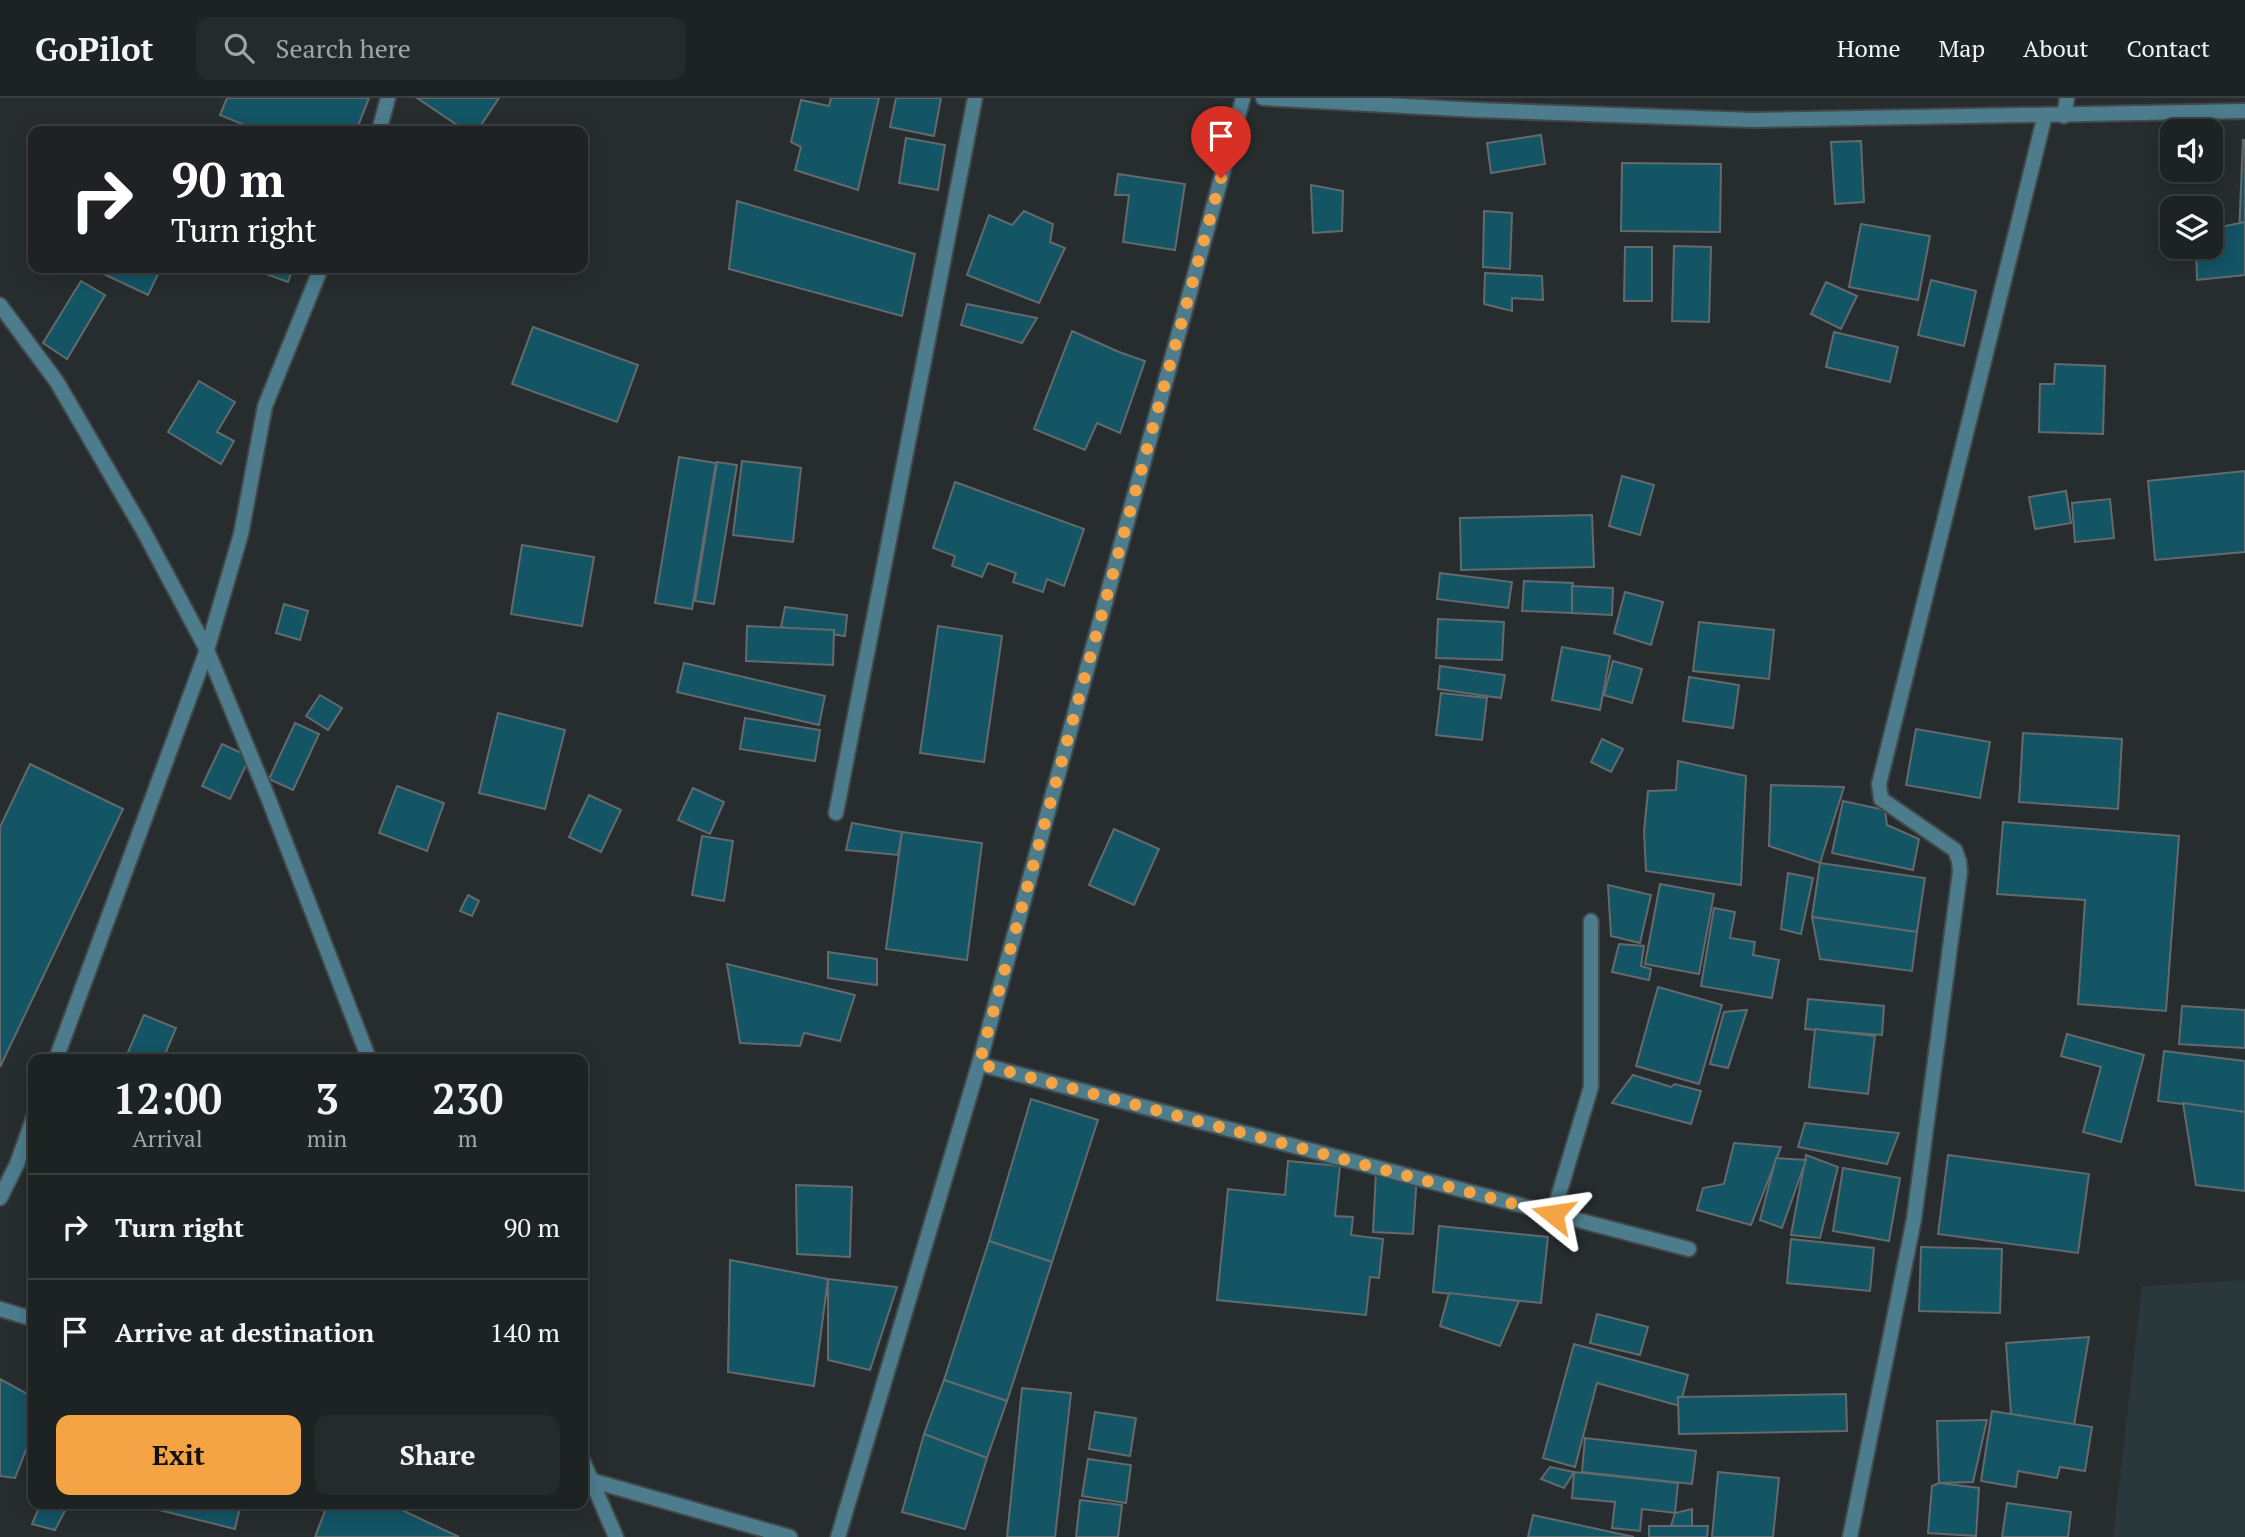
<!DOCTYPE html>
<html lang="en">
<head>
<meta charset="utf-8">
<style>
	:root { --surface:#1d2223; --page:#252a2b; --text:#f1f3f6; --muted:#a0a4a6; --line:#3b3f41; --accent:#f4a345 }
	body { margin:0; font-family:"PT Serif",serif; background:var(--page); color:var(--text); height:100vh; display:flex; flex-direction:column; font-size:26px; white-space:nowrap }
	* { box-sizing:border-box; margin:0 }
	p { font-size:23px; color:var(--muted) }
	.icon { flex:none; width:38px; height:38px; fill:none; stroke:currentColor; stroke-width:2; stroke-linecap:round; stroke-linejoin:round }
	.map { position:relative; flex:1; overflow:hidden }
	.side { position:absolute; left:28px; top:956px; width:560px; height:455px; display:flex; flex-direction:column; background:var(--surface); border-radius:14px; box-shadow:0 4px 18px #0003,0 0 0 2px var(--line) }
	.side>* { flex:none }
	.top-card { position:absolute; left:28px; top:28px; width:560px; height:147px; border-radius:14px; box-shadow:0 4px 18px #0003,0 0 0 2px var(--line); background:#202124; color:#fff; overflow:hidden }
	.tools { position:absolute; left:2160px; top:21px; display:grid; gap:14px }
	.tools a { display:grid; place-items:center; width:63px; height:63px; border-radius:14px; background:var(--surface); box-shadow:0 4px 18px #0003,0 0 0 2px var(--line); font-size:35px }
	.pin { position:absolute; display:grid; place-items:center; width:60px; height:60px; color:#fff; margin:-72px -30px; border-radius:50% 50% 50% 0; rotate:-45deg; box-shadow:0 0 7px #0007 }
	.pin .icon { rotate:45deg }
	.me { position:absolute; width:77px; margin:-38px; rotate:285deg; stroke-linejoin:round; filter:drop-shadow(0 0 5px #0008) }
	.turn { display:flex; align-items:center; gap:24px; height:147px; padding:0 28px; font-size:32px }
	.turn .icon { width:91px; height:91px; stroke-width:2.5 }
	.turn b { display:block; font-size:49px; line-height:60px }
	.eta { display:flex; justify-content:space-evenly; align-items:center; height:119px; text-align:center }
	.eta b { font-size:42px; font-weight:800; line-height:49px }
	.action { display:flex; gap:14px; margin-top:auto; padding:14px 28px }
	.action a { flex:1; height:80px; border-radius:14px; background:var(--accent); color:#111; font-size:28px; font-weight:800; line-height:80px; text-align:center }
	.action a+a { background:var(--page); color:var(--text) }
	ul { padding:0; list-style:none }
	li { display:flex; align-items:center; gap:21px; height:105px; padding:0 28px; border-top:2px solid var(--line) }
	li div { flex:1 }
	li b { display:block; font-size:26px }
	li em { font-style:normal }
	header { display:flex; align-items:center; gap:42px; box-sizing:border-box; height:98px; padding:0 35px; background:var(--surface); border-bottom:2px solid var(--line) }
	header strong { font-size:33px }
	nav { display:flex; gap:38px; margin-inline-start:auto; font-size:24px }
	.search { width:490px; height:63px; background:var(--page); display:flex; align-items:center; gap:18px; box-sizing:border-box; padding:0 24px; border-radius:14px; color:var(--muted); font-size:26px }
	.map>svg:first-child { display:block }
	.built { fill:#2a373b }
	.building { fill:#135465; stroke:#646a6c; stroke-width:2 }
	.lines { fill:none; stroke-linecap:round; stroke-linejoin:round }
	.minor-casing { stroke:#43484a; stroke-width:18 }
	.tertiary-casing { stroke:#43484a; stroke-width:18 }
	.minor { stroke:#4d7d8d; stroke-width:14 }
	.tertiary { stroke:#4d7d8d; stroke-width:14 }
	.route { stroke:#f4a345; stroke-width:12; stroke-dasharray:0 21.6 }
</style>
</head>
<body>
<header>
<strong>GoPilot</strong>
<div class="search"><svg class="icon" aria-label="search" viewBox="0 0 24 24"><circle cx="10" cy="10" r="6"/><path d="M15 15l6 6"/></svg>Search here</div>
<nav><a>Home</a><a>Map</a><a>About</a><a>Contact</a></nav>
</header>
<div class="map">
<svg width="2245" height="1439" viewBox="0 0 2245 1439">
	<rect width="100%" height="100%" fill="#272d2f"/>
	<path class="built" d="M 2245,1182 L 2245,1439 L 2113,1439 L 2142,1188 Z"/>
	<g class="building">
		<path d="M 227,0 L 369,0 L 356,33 L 259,33 L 220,17 Z"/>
		<path d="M 417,0 L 499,0 L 477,33 L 466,33 Z"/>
		<path d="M 831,0 L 879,0 L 858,92 L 795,72 L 801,49 L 791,44 L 801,2 L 829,8 Z"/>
		<path d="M 896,0 L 941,0 L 934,38 L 890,29 Z"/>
		<path d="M 1541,37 L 1545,66 L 1491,75 L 1487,45 Z"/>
		<path d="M 906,40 L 945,47 L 938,92 L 899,85 Z"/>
		<path d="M 2243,42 L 2245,42 L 2245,137 L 2239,137 Z"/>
		<path d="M 1861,43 L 1864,104 L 1835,106 L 1831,44 Z"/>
		<path d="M 1622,65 L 1721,66 L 1720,134 L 1621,133 Z"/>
		<path d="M 1118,76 L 1185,86 L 1175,152 L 1123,144 L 1129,97 L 1115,97 Z"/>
		<path d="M 1311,87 L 1343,93 L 1342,133 L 1313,135 Z"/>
		<path d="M 737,103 L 915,156 L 902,218 L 729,171 Z"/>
		<path d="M 1024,113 L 1053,126 L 1050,144 L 1065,150 L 1039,205 L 967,177 L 989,117 L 1012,127 Z"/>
		<path d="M 1484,113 L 1512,115 L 1510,171 L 1483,169 Z"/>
		<path d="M 2245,124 L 2245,177 L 2197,182 L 2196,149 L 2210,149 L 2210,131 Z"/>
		<path d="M 1861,126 L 1930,138 L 1918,202 L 1849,189 Z"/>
		<path d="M 1674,148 L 1711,149 L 1709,224 L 1672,223 Z"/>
		<path d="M 1625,149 L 1652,149 L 1652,203 L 1624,203 Z"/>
		<path d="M 91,170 L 161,170 L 148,197 Z"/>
		<path d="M 256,170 L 293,170 L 288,184 L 255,172 Z"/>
		<path d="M 1485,175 L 1542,178 L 1543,202 L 1512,200 L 1512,213 L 1484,206 Z"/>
		<path d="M 1931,182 L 1976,193 L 1964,248 L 1918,237 Z"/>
		<path d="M 81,183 L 105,197 L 67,261 L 43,245 Z"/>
		<path d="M 1826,184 L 1857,198 L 1841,231 L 1811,216 Z"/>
		<path d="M 967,206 L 1037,220 L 1022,245 L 961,227 Z"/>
		<path d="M 533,229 L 638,267 L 617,324 L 512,286 Z"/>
		<path d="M 1072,233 L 1119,254 L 1145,263 L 1120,335 L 1097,325 L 1085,352 L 1034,331 Z"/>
		<path d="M 1834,234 L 1898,249 L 1890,284 L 1826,269 Z"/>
		<path d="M 2055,266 L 2105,268 L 2103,336 L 2039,334 L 2040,286 L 2054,286 Z"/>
		<path d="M 199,283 L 235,304 L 217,334 L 234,343 L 221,366 L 168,334 Z"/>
		<path d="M 679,359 L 716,365 L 692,511 L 655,505 Z"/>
		<path d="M 742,363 L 801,370 L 793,444 L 733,437 Z"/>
		<path d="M 717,364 L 737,367 L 714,506 L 695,503 Z"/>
		<path d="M 2245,373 L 2245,454 L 2155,462 L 2148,383 Z"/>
		<path d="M 1622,378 L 1654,387 L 1640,437 L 1609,428 Z"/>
		<path d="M 955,384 L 1084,431 L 1064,488 L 1047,481 L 1043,494 L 1013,484 L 1016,475 L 988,465 L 982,479 L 952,468 L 955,458 L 933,450 Z"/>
		<path d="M 2066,393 L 2071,425 L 2035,431 L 2029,399 Z"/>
		<path d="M 2110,401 L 2114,440 L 2075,444 L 2072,405 Z"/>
		<path d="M 1592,417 L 1594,469 L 1461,472 L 1460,420 Z"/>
		<path d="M 522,447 L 594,459 L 582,528 L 511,516 Z"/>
		<path d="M 1440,475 L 1512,484 L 1508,510 L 1437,501 Z"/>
		<path d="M 1524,483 L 1573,485 L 1572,515 L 1522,513 Z"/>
		<path d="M 1572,488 L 1613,490 L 1612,517 L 1572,515 Z"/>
		<path d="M 1625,494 L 1663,504 L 1651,547 L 1614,535 Z"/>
		<path d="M 284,506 L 308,513 L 300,542 L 276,535 Z"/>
		<path d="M 785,509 L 847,517 L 845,538 L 781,529 Z"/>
		<path d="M 1438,521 L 1504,524 L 1502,562 L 1436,560 Z"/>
		<path d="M 1699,524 L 1774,532 L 1769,581 L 1693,573 Z"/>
		<path d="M 747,528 L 834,532 L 833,567 L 746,563 Z"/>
		<path d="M 938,528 L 1002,538 L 984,664 L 920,655 Z"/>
		<path d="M 1562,549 L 1610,558 L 1600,612 L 1552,602 Z"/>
		<path d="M 1613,563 L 1642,571 L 1632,605 L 1604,597 Z"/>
		<path d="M 684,565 L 825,598 L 819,627 L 677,594 Z"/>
		<path d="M 1440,568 L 1505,577 L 1501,600 L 1438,591 Z"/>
		<path d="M 1689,579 L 1739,587 L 1733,630 L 1683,623 Z"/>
		<path d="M 1441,595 L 1487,600 L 1482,642 L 1436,637 Z"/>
		<path d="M 320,597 L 342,610 L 328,632 L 306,618 Z"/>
		<path d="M 498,615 L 565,632 L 545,711 L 479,695 Z"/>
		<path d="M 745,620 L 820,632 L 815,663 L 740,651 Z"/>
		<path d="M 295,625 L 319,636 L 293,692 L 269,681 Z"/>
		<path d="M 1916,631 L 1990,644 L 1980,700 L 1906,687 Z"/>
		<path d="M 2023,635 L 2122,641 L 2118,711 L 2019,704 Z"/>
		<path d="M 1602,641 L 1623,651 L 1611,674 L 1591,664 Z"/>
		<path d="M 222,646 L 250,659 L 230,701 L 202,688 Z"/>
		<path d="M 1678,663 L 1746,678 L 1741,787 L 1646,773 L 1644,733 L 1648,693 L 1676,692 Z"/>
		<path d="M 30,666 L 123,711 L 0,969 L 0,729 Z"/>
		<path d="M 1771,687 L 1844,689 L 1820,765 L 1769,748 Z"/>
		<path d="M 397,688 L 444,705 L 427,753 L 379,735 Z"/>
		<path d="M 693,690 L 724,704 L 710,736 L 678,722 Z"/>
		<path d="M 589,697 L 621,712 L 601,754 L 569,739 Z"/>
		<path d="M 1843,703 L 1885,712 L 1887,727 L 1919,741 L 1913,772 L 1832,755 Z"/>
		<path d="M 2003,724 L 2179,738 L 2166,913 L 2078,906 L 2085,802 L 1997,796 Z"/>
		<path d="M 852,725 L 902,734 L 898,757 L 846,752 Z"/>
		<path d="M 1114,731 L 1159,751 L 1134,807 L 1089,787 Z"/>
		<path d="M 902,734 L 982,745 L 967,862 L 886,851 Z"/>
		<path d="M 702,738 L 733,743 L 724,803 L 692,797 Z"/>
		<path d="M 1820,765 L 1925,780 L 1917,834 L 1812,819 Z"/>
		<path d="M 1788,775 L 1813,780 L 1801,836 L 1781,831 Z"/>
		<path d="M 1660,786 L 1714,796 L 1699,876 L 1645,866 Z"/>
		<path d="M 1608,787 L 1651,797 L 1640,845 L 1611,838 Z"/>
		<path d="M 468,797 L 479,803 L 472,818 L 460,813 Z"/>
		<path d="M 1714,810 L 1735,814 L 1730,840 L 1755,844 L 1753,857 L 1779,862 L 1772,900 L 1701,888 Z"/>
		<path d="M 1812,819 L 1917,834 L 1912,873 L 1820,861 Z"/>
		<path d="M 1619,846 L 1644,848 L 1641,868 L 1651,871 L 1649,882 L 1612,874 Z"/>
		<path d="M 828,854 L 877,861 L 877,887 L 828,880 Z"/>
		<path d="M 727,866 L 855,897 L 840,943 L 804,935 L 800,948 L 740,945 Z"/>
		<path d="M 1658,889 L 1722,907 L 1699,986 L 1636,968 Z"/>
		<path d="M 1808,901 L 1884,908 L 1882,937 L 1805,931 Z"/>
		<path d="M 2182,908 L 2245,912 L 2245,950 L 2179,946 Z"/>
		<path d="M 1747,912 L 1728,970 L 1710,966 L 1724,914 Z"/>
		<path d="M 144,917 L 176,930 L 163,961 L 125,961 Z"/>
		<path d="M 1815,931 L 1875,938 L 1868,996 L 1809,989 Z"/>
		<path d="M 2067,936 L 2144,957 L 2121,1044 L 2083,1034 L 2101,969 L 2061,958 Z"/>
		<path d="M 2164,953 L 2245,963 L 2245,1014 L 2158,1003 Z"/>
		<path d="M 1633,977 L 1671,989 L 1675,986 L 1701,993 L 1691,1026 L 1612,1005 Z"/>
		<path d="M 1031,1001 L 1098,1022 L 1052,1164 L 989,1143 Z"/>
		<path d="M 2183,1005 L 2245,1014 L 2245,1093 L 2196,1087 Z"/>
		<path d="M 1805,1025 L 1899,1035 L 1887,1066 L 1798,1049 Z"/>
		<path d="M 1734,1045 L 1781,1049 L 1751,1127 L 1697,1112 L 1703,1090 L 1724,1086 Z"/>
		<path d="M 1806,1057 L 1838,1069 L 1820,1140 L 1791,1137 Z"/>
		<path d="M 1948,1057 L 2089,1076 L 2078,1155 L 1938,1136 Z"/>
		<path d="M 1776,1060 L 1806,1062 L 1782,1130 L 1760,1122 Z"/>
		<path d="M 1288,1063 L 1340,1068 L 1335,1118 L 1353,1119 L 1351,1137 L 1383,1141 L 1379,1180 L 1370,1179 L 1366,1217 L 1217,1202 L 1228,1091 L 1285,1097 Z"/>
		<path d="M 1843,1070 L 1900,1080 L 1889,1143 L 1833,1133 Z"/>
		<path d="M 1376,1074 L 1417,1077 L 1413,1136 L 1373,1134 Z"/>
		<path d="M 796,1087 L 852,1089 L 850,1159 L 797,1156 Z"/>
		<path d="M 1439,1128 L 1548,1139 L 1541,1205 L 1433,1194 Z"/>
		<path d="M 1791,1141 L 1874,1150 L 1870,1193 L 1787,1185 Z"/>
		<path d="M 989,1143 L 1052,1164 L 1007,1303 L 944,1282 Z"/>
		<path d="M 1921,1149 L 2002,1151 L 2000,1215 L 1919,1213 Z"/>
		<path d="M 730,1162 L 828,1181 L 814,1288 L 728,1274 Z"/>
		<path d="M 828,1181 L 897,1189 L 870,1272 L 828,1262 Z"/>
		<path d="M 1449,1195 L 1519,1203 L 1500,1248 L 1440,1228 Z"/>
		<path d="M 1597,1216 L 1648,1229 L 1640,1257 L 1590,1245 Z"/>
		<path d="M 2089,1239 L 2074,1327 L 2011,1316 L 2006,1245 Z"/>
		<path d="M 1574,1246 L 1688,1277 L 1680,1308 L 1597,1285 L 1575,1369 L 1543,1360 Z"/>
		<path d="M 0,1281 L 33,1299 L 33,1334 L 15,1380 L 0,1378 Z"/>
		<path d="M 944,1282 L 1007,1303 L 987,1360 L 924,1336 Z"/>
		<path d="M 1022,1290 L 1071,1295 L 1055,1439 L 1007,1439 Z"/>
		<path d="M 1846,1296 L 1847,1333 L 1679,1336 L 1678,1299 Z"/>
		<path d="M 1992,1313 L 2092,1329 L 2085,1373 L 2060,1369 L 2057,1380 L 2018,1373 L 2016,1389 L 1981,1383 Z"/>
		<path d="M 1095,1314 L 1136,1320 L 1130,1358 L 1089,1351 Z"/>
		<path d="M 1987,1322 L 1973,1384 L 1939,1385 L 1937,1323 Z"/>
		<path d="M 924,1336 L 987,1360 L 965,1431 L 902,1414 Z"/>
		<path d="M 1585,1340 L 1696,1353 L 1692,1386 L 1582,1374 Z"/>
		<path d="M 1088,1361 L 1131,1367 L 1126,1405 L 1082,1398 Z"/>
		<path d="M 1550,1369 L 1574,1374 L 1564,1390 L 1541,1381 Z"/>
		<path d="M 1574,1374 L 1678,1385 L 1675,1415 L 1642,1411 L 1640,1433 L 1612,1430 L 1615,1404 L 1572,1400 Z"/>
		<path d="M 1718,1374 L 1779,1380 L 1773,1439 L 1712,1439 Z"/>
		<path d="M 1939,1385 L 1979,1390 L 1976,1438 L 1928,1435 L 1932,1388 Z"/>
		<path d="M 1080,1402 L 1122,1407 L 1118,1439 L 1076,1439 Z"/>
		<path d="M 41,1405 L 69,1405 L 55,1432 L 32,1426 Z"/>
		<path d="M 152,1405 L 241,1405 L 235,1431 L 151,1410 Z"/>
		<path d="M 328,1405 L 387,1405 L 459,1439 L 315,1439 Z"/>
		<path d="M 2007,1405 L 2071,1414 L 2068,1439 L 2002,1439 Z"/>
		<path d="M 1692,1411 L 1692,1429 L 1671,1428 L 1675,1415 Z"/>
		<path d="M 1533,1417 L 1634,1439 L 1528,1439 Z"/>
		<path d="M 1649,1428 L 1708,1428 L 1707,1439 L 1649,1439 Z"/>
	</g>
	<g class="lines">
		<defs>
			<g id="minor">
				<path d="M 2064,18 L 2067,0"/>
				<path d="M 379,33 L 388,0"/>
				<path d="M 321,170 L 265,308 L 241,436 L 207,552 L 269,702 L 369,961"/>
				<path d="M 0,207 L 57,284 L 143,432 L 207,552 L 56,961"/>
				<path d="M 836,715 L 975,0"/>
				<path d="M 979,966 L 1689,1151"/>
				<path d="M 0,1100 L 17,1066 L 33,1021"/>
				<path d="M 1553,1116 L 1591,989 L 1591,823"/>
				<path d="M 0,1211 L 33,1221"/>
				<path d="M 583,1363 L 616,1439"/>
				<path d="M 583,1380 L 790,1439"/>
				<path d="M 838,1439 L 979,966 L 1243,0"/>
				<path d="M 1850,1439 L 1914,1121 L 1960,774 L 1959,763 L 1955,752 L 1881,701 L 1879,686 L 2045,17"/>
			</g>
			<path id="tertiary" d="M 1263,0 L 1477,12 L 1752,22 L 2245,13"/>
		</defs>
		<use href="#minor" class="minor-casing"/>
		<use href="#tertiary" class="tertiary-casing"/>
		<use href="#minor" class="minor"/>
		<use href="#tertiary" class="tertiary"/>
	</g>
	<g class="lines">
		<path class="route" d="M 1221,80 L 979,966 L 1553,1116"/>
	</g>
</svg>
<div class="tools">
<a><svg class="icon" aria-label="sound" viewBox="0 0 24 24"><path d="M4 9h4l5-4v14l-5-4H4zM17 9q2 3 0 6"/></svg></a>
<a><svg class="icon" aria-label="layers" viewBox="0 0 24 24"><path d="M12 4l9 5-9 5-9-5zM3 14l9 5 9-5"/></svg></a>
</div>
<div class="pin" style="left:1221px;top:80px;background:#d93025"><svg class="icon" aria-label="arrive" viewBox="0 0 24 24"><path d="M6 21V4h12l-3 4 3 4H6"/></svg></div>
<svg class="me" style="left:1553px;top:1116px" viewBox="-20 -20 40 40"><path d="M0-17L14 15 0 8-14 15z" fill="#f4a345" stroke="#fff" stroke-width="4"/></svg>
<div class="top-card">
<div class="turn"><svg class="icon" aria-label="right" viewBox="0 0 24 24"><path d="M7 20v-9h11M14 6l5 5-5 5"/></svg><div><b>90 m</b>Turn right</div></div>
</div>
<section class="side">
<div class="eta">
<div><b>12:00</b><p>Arrival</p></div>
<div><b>3</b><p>min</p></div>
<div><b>230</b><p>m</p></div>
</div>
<ul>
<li><svg class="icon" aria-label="right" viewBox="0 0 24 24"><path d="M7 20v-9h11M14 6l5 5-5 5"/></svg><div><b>Turn right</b></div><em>90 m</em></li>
<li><svg class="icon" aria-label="arrive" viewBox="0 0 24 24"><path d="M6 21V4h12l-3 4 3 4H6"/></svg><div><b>Arrive at destination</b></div><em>140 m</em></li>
</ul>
<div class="action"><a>Exit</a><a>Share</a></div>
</section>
</div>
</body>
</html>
